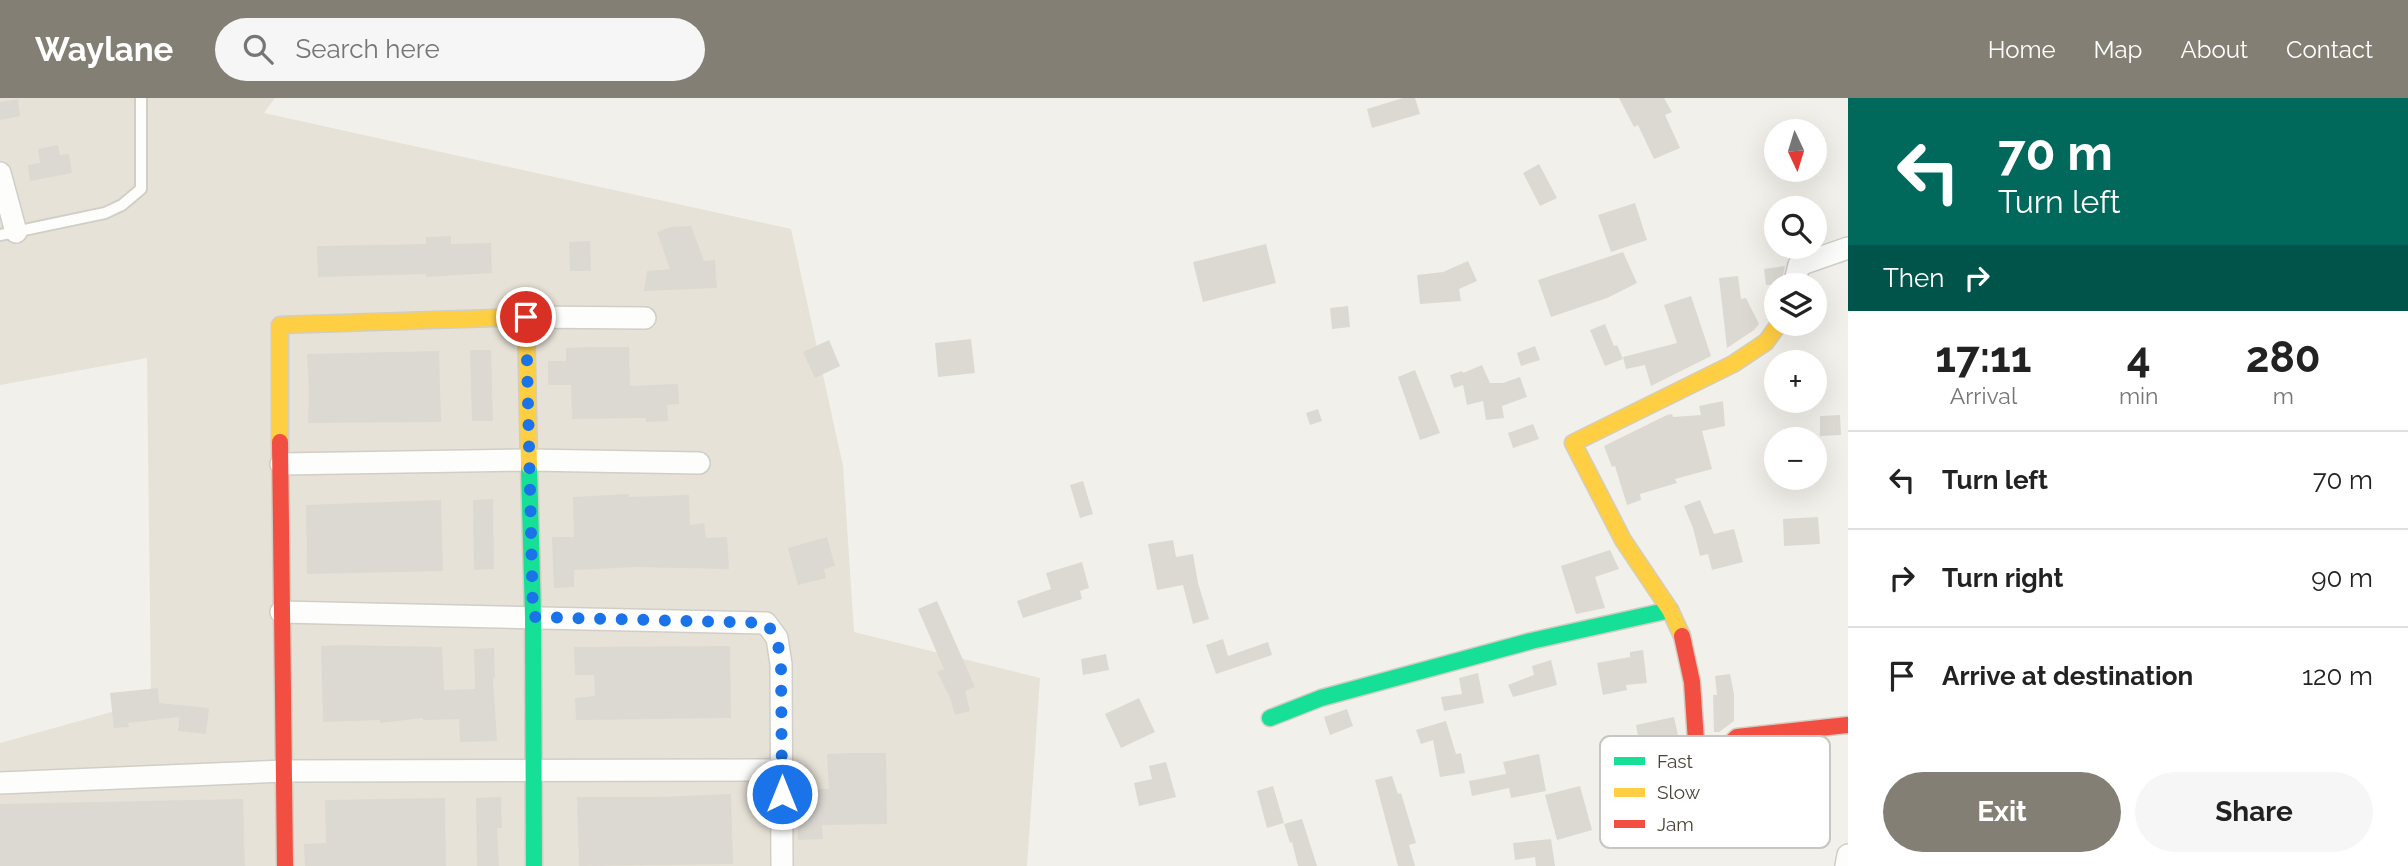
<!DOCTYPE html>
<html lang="en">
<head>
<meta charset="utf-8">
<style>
	:root { --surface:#fff; --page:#f6f6f6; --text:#222; --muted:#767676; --line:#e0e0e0; --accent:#847f74 }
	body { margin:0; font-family:Raleway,sans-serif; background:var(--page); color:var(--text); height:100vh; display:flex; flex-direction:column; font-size:26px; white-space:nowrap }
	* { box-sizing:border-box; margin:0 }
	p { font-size:23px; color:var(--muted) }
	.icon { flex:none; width:38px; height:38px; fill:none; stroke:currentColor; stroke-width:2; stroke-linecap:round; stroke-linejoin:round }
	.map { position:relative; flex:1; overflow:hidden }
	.drawer { display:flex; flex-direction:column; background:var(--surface); width:560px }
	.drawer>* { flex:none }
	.banner { background:#00695c; color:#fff; overflow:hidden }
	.needle { width:46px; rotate:176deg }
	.controls { position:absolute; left:1764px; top:21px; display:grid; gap:14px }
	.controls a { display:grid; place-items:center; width:63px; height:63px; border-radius:50%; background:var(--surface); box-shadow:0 7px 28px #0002; font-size:35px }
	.pin { position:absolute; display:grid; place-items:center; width:60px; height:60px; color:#fff; margin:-30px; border:4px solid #fff; border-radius:50%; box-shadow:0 2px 7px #0007 }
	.me { position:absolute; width:77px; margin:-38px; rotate:0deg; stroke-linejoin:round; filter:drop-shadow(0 0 5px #0008) }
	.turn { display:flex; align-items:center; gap:24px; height:147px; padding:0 35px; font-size:32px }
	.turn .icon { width:91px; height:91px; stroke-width:2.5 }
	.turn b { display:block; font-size:49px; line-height:60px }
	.then { display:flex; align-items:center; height:66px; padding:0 35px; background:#0003; gap:14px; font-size:26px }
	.eta { display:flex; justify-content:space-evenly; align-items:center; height:119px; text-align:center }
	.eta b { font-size:42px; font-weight:700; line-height:49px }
	.action { display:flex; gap:14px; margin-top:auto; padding:14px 35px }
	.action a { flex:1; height:80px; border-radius:42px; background:var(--accent); color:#fff; font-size:28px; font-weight:700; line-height:80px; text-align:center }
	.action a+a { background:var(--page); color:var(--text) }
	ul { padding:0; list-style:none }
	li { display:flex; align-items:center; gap:21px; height:98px; padding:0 35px; border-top:2px solid var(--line) }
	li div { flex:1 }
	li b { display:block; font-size:26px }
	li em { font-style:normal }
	header { display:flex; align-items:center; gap:42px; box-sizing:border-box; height:98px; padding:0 35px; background:var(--accent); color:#fff }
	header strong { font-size:33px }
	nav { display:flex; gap:38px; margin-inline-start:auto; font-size:24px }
	.search { width:490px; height:63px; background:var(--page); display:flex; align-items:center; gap:18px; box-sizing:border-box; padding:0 24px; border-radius:38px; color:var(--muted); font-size:26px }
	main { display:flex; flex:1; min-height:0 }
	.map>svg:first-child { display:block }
	.residential { fill:#e7e2d7 }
	.building { fill:#dcd9d2 }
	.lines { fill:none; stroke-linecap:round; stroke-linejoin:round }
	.lane-casing { stroke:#d0cec7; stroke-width:14 }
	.street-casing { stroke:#d0cec7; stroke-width:24 }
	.fast-casing { stroke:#d2cdc0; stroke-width:19 }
	.slow-casing { stroke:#d2cdc0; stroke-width:19 }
	.jam-casing { stroke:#d2cdc0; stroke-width:19 }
	.lane { stroke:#fdfdfc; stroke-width:10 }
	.street { stroke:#fdfdfc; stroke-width:21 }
	.fast { stroke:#16e098; stroke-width:16 }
	.slow { stroke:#ffcf43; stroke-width:16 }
	.jam { stroke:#f24e42; stroke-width:16 }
	.route { stroke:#1a73e8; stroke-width:12; stroke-dasharray:0 21.6 }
	.key { fill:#fff; stroke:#c8c6c2; stroke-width:2 }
	.key-label { font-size:19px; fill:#494235 }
</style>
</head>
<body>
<header>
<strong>Waylane</strong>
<div class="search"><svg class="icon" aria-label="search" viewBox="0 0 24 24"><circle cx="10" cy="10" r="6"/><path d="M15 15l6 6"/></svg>Search here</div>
<nav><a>Home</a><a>Map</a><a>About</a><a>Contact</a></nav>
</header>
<main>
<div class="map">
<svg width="1848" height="768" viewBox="0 0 1848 768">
	<rect width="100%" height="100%" fill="#f2f0ea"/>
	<path class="residential" d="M 0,0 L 275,0 L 264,15 L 791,131 L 843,368 L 854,534 L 1040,580 L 1027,768 L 0,768 L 0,645 L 151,603 L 147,260 L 0,287 Z"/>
	<g class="building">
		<path d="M 1403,0 L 1415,0 L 1420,16 L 1372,30 L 1367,11 Z"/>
		<path d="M 1619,0 L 1664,0 L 1672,14 L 1665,17 L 1680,50 L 1654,61 L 1638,27 L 1634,29 Z"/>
		<path d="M 18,1 L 20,18 L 0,22 L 0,4 Z"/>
		<path d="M 58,47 L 60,57 L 69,56 L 72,75 L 30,83 L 28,67 L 40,65 L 38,51 Z"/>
		<path d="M 1539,66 L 1557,100 L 1540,108 L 1523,75 Z"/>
		<path d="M 1635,105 L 1647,142 L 1611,154 L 1598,117 Z"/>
		<path d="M 691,128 L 704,163 L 715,162 L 717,190 L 644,193 L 647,173 L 670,171 L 657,134 L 670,129 Z"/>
		<path d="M 451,138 L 451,146 L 491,145 L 492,175 L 426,179 L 426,176 L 318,179 L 317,148 L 426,146 L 426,139 Z"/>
		<path d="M 590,143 L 591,173 L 570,173 L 569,144 Z"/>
		<path d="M 1266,146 L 1276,185 L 1203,204 L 1193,164 Z"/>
		<path d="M 1623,154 L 1637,185 L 1607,200 L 1551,219 L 1538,182 Z"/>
		<path d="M 1468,163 L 1477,183 L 1459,191 L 1461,203 L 1420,206 L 1417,177 L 1443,174 Z"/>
		<path d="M 1785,168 L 1781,187 L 1766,187 L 1764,171 Z"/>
		<path d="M 1738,178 L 1741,201 L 1746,200 L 1759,226 L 1754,232 L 1727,250 L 1719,180 Z"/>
		<path d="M 1691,198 L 1711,258 L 1651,288 L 1645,267 L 1626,271 L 1623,259 L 1677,245 L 1664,207 Z"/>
		<path d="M 1348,208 L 1350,229 L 1332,231 L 1330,210 Z"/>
		<path d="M 1605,226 L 1614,248 L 1617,247 L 1623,261 L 1605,268 L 1590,232 Z"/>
		<path d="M 971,241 L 975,275 L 938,279 L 935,245 Z"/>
		<path d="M 829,242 L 840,268 L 815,280 L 803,254 Z"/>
		<path d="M 1535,248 L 1540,262 L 1521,268 L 1517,255 Z"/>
		<path d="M 590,249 L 629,249 L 630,288 L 678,286 L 679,306 L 667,307 L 668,323 L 646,324 L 646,320 L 572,321 L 571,287 L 548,287 L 548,263 L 566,263 L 566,250 Z"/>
		<path d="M 470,252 L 491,252 L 493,323 L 472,323 Z"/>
		<path d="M 439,253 L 441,324 L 308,325 L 309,294 L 307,256 Z"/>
		<path d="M 1482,267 L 1490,285 L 1503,285 L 1520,279 L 1527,299 L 1502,308 L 1504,320 L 1486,322 L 1483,303 L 1467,307 L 1463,287 L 1454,290 L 1450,277 L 1462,273 L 1463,275 Z"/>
		<path d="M 1415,272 L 1440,335 L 1420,342 L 1398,279 Z"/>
		<path d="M 1723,303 L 1725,328 L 1702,333 L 1712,371 L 1675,381 L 1677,385 L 1640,396 L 1641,402 L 1627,407 L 1615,368 L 1612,369 L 1604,348 L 1667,317 L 1672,316 L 1673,319 L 1701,317 L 1699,308 Z"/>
		<path d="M 1318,311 L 1322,323 L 1310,327 L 1306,315 Z"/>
		<path d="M 1840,317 L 1841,337 L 1820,338 L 1820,318 Z"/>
		<path d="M 1533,326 L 1539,341 L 1513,350 L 1508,335 Z"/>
		<path d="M 1083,383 L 1093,416 L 1080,420 L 1070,387 Z"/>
		<path d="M 629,396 L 629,399 L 689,397 L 690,427 L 704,425 L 706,440 L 727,439 L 729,471 L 636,469 L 574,472 L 574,489 L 554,490 L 552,439 L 574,439 L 573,399 Z"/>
		<path d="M 493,401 L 494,471 L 474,472 L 473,402 Z"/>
		<path d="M 441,402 L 443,473 L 307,476 L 306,407 Z"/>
		<path d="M 1700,402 L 1714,436 L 1734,431 L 1743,464 L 1712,472 L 1708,456 L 1700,458 L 1693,430 L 1684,408 Z"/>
		<path d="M 1818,419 L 1820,446 L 1784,448 L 1783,421 Z"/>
		<path d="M 827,439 L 835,468 L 824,471 L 826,480 L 798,487 L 788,450 Z"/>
		<path d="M 1173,442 L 1176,459 L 1193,456 L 1198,485 L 1209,521 L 1193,526 L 1183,487 L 1157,492 L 1148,446 Z"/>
		<path d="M 1610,452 L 1619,471 L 1595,479 L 1605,510 L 1576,516 L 1561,468 Z"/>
		<path d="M 1082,464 L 1089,490 L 1080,493 L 1082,501 L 1023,520 L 1017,503 L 1051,491 L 1046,475 Z"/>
		<path d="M 937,503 L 975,589 L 965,593 L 970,613 L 955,617 L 950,600 L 937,574 L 944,571 L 918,511 Z"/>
		<path d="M 1223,541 L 1228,558 L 1268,544 L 1272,557 L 1216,576 L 1206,547 Z"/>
		<path d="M 343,547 L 442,549 L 444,592 L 475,591 L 474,551 L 494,550 L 495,580 L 493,580 L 497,643 L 460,644 L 459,621 L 423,622 L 423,620 L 380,625 L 380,622 L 323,624 L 321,548 Z"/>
		<path d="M 730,548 L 731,620 L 576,622 L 575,600 L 595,598 L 594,577 L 575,577 L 574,549 Z"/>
		<path d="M 1643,552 L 1647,585 L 1626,587 L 1627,592 L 1603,597 L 1597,565 L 1630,559 L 1630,554 Z"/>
		<path d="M 1106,556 L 1109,572 L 1083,577 L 1081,561 Z"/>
		<path d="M 1551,562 L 1557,587 L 1513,599 L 1508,587 L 1534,577 L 1532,568 Z"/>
		<path d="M 1478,575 L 1484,605 L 1444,613 L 1441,599 L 1462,596 L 1459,580 Z"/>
		<path d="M 1730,576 L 1734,596 L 1734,623 L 1719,634 L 1714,634 L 1713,597 L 1717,597 L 1715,578 Z"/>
		<path d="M 158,590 L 159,605 L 209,610 L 206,636 L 178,633 L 179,619 L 128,625 L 129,629 L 114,630 L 110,595 Z"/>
		<path d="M 1139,600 L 1155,634 L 1121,650 L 1105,616 Z"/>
		<path d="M 1347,611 L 1353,628 L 1330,637 L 1324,619 Z"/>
		<path d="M 1674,619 L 1682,656 L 1643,664 L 1636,627 Z"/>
		<path d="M 1446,623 L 1456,656 L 1461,655 L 1465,675 L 1440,679 L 1433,642 L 1421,646 L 1416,632 Z"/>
		<path d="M 848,655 L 886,655 L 887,726 L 822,727 L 823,741 L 798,742 L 796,692 L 829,691 L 827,656 Z"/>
		<path d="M 1539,656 L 1546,693 L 1511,700 L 1509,690 L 1472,698 L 1469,683 L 1506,676 L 1503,664 Z"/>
		<path d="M 1166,664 L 1176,699 L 1139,708 L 1134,685 L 1152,681 L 1149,668 Z"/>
		<path d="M 1392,678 L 1398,696 L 1401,695 L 1416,745 L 1409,747 L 1415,768 L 1398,768 L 1375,682 Z"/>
		<path d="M 1273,688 L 1284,725 L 1267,730 L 1257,693 Z"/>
		<path d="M 1580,688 L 1592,732 L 1557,742 L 1545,697 Z"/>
		<path d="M 731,696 L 733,766 L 579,768 L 577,699 L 656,699 Z"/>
		<path d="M 501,699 L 502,730 L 497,730 L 499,768 L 477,768 L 476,700 Z"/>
		<path d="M 445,700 L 446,768 L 305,768 L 304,746 L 326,745 L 325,702 Z"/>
		<path d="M 243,701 L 245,768 L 0,768 L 0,706 Z"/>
		<path d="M 1302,721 L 1317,768 L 1298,768 L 1292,744 L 1290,745 L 1284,726 Z"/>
		<path d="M 1551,741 L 1555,768 L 1536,768 L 1535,759 L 1515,762 L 1513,745 Z"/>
	</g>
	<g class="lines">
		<defs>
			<path id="lane" d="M 0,137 L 105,115 L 122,107 L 141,91 L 141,0"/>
			<g id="street">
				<path d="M 0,75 L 16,134"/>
				<path d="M 1794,187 L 1799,167 L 1848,150"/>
				<path d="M 526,219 L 645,220"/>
				<path d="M 281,366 L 529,362 L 699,365"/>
				<path d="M 281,514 L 766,525 L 777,540 L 781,566 L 782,768"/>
				<path d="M 0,685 L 284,673 L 782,672"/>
				<path d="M 1846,768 L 1848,757"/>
			</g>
			<g id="fast">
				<path d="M 529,368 L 533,519 L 534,768"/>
				<path d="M 1270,620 L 1321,600 L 1531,543 L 1670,512"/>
			</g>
			<g id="slow">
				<path d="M 280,344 L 280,227 L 526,219 L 529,368"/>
				<path d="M 1682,538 L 1670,512 L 1623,442 L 1573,345 L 1733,266 L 1766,244 L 1779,226"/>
			</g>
			<g id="jam">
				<path d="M 280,344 L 285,768"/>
				<path d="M 1682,538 L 1692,584 L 1696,643 L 1704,651 L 1726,650 L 1737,639 L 1848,627"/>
			</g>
		</defs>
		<use href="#lane" class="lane-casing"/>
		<use href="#street" class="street-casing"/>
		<use href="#fast" class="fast-casing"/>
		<use href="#slow" class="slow-casing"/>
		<use href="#jam" class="jam-casing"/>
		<use href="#lane" class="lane"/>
		<use href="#street" class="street"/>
		<use href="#fast" class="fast"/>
		<use href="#slow" class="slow"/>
		<use href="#jam" class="jam"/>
	</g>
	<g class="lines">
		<path class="route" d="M 526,219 L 533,519 L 766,525 L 777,540 L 781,566 L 782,696"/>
	</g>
	<rect x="1600" y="638" width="230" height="112" rx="10" class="key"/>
	<rect x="1614" y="659" width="31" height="8" fill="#16e098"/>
	<rect x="1614" y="690" width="31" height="9" fill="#ffcf43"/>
	<rect x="1614" y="722" width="31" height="8" fill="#f24e42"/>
	<g class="key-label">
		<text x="1657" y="670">Fast</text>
		<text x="1657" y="701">Slow</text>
		<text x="1657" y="733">Jam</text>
	</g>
</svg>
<div class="controls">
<a><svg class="needle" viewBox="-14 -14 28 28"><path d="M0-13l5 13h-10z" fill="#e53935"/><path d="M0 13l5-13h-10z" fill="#767676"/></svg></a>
<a><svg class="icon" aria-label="search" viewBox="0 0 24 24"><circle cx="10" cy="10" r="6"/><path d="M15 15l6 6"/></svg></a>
<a><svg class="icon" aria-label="layers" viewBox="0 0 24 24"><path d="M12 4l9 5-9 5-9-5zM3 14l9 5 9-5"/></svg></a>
<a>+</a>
<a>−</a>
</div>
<div class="pin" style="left:526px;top:219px;background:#d93025"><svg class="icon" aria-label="arrive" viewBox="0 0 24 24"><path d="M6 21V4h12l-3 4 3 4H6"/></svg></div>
<svg class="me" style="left:782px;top:696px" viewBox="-20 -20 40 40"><circle r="17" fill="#1a73e8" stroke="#fff" stroke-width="3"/><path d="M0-11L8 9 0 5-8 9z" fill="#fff"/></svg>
</div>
<section class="drawer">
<div class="banner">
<div class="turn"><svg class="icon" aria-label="left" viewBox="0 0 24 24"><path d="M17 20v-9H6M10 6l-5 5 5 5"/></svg><div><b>70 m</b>Turn left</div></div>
<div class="then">Then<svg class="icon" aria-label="right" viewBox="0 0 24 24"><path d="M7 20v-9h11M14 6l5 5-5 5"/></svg></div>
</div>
<div class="eta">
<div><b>17:11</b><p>Arrival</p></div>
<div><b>4</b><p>min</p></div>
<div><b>280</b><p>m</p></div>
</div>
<ul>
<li><svg class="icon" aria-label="left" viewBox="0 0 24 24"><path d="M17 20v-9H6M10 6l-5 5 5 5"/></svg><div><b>Turn left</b></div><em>70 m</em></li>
<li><svg class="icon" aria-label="right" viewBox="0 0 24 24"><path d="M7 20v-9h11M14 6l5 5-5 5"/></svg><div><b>Turn right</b></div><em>90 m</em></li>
<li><svg class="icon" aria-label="arrive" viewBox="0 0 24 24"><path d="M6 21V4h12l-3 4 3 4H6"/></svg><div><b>Arrive at destination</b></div><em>120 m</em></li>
</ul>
<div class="action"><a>Exit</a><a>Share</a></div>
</section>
</main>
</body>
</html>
